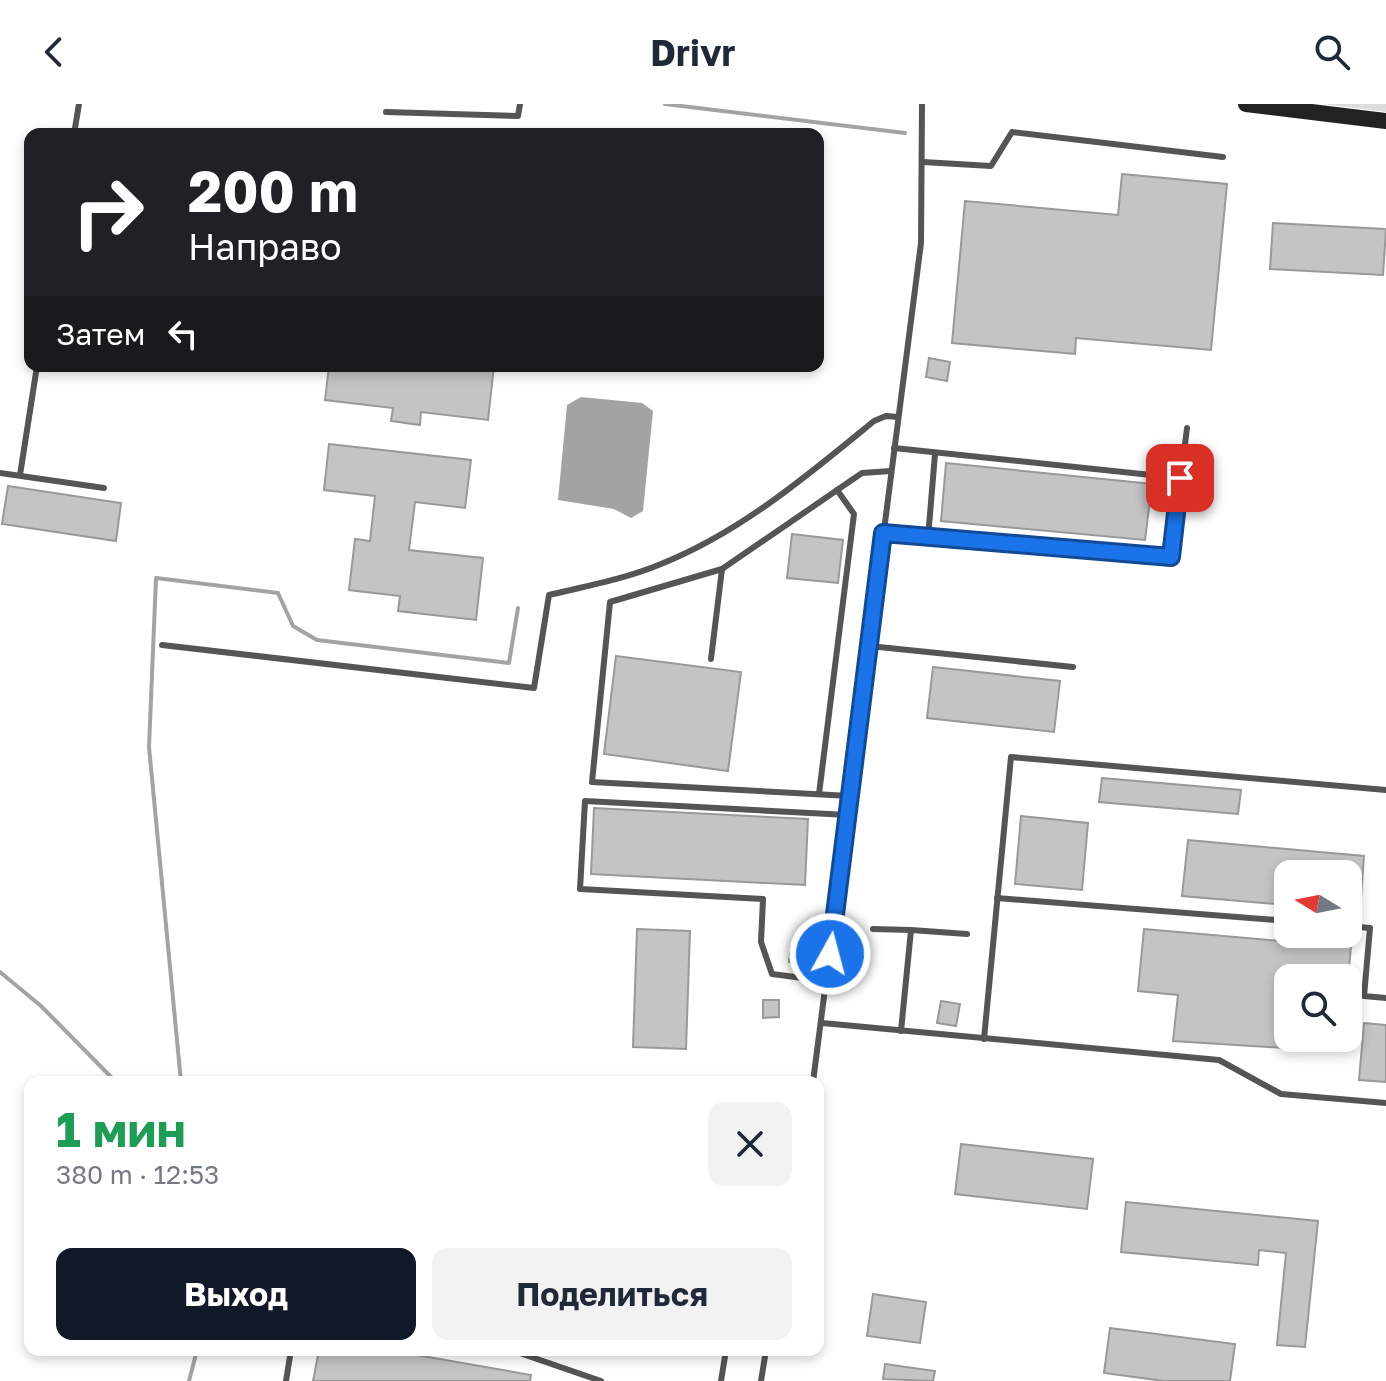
<!DOCTYPE html>
<html lang="ru">
<head>
<meta charset="utf-8">
<style>
	:root { --surface:#fff; --page:#f2f2f3; --text:#1f2937; --muted:#747a83; --accent:#111827 }
	body { margin:0; font-family:"Golos Text",sans-serif; background:var(--page); color:var(--text); height:100vh; display:flex; flex-direction:column; font-size:30px; white-space:nowrap }
	* { box-sizing:border-box; margin:0 }
	p { font-size:26px; color:var(--muted) }
	.icon { flex:none; width:44px; height:44px; fill:none; stroke:currentColor; stroke-width:2; stroke-linecap:round; stroke-linejoin:round }
	.map { position:relative; flex:1; overflow:hidden }
	.sheet { position:absolute; left:24px; top:972px; width:800px; height:280px; display:flex; flex-direction:column; background:var(--surface); border-radius:16px; box-shadow:0 4px 12px #0003 }
	.sheet>* { flex:none }
	.top-card { position:absolute; left:24px; top:24px; width:800px; height:244px; border-radius:16px; box-shadow:0 4px 12px #0003; background:#202124; color:#fff; overflow:hidden }
	.needle { width:52px; rotate:280deg }
	.buttons { position:absolute; left:1274px; top:756px; display:grid; gap:16px }
	.buttons a { display:grid; place-items:center; width:88px; height:88px; border-radius:16px; background:var(--surface); box-shadow:0 4px 12px #0003; font-size:40px }
	.pin { position:absolute; display:grid; place-items:center; width:68px; height:68px; color:#fff; margin:-34px; border-radius:16px; box-shadow:0 4px 12px #0006 }
	.me { position:absolute; width:88px; margin:-44px; rotate:7deg; stroke-linejoin:round; filter:drop-shadow(0 0 6px #0008) }
	.turn { display:flex; align-items:center; gap:28px; height:168px; padding:0 32px; font-size:36px }
	.turn .icon { width:104px; height:104px; stroke-width:2.5 }
	.turn b { display:block; font-size:56px; line-height:68px }
	.then { display:flex; align-items:center; height:76px; padding:0 32px; background:#0003; gap:16px; font-size:30px }
	.round { display:grid; place-items:center; flex:none; width:84px; height:84px; border-radius:16px; background:var(--page) }
	.head { display:flex; align-items:center; justify-content:space-between; height:136px; padding:0 32px }
	h1 { font-size:48px; font-weight:700; line-height:60px; color:#1e9e55 }
	.primary-button { display:flex; gap:16px; margin-top:auto; padding:16px 32px }
	.primary-button a { flex:1; height:92px; border-radius:16px; background:var(--accent); color:#fff; font-size:32px; font-weight:700; line-height:92px; text-align:center }
	.primary-button a+a { background:var(--page); color:var(--text) }
	header { display:flex; justify-content:space-between; align-items:center; height:104px; padding:0 32px; background:var(--surface); font-size:36px; font-weight:700 }
	.map>svg:first-child { display:block }
	.green { fill:#dcdcdc }
	.water { fill:#a3a3a3 }
	.lines { fill:none; stroke-linecap:round; stroke-linejoin:round }
	.stream { stroke:#a3a3a3; stroke-width:4 }
	.building { fill:#c4c4c4; stroke:#999; stroke-width:2 }
	.service { stroke:#555; stroke-width:6 }
	.secondary { stroke:#222; stroke-width:16 }
	.route-casing { stroke:#114b97; stroke-width:20 }
	.route { stroke:#1a73e8; stroke-width:14 }
</style>
</head>
<body>
<header><svg class="icon" aria-label="back" viewBox="0 0 24 24"><path d="M15 5l-7 7 7 7"/></svg>Drivr<svg class="icon" aria-label="search" viewBox="0 0 24 24"><circle cx="10" cy="10" r="6"/><path d="M15 15l6 6"/></svg></header>
<div class="map">
<svg width="1386" height="1277" viewBox="0 0 1386 1277">
	<rect width="100%" height="100%" fill="#fff"/>
	<path class="green" d="M 1322,0 L 1386,0 L 1386,8 Z"/>
	<path class="water" d="M 581,293 L 642,299 L 653,307 L 643,407 L 631,414 L 614,405 L 558,396 L 567,301 Z"/>
	<g class="lines">
		<g class="stream">
			<path d="M 665,0 L 905,29"/>
			<path d="M 0,868 L 41,902 L 116,978"/>
			<path d="M 181,978 L 149,643 L 156,474 L 278,489 L 293,522 L 317,536 L 509,559 L 518,504"/>
			<path d="M 189,1277 L 197,1246"/>
		</g>
	</g>
	<g class="building">
		<path d="M 1122,70 L 1227,80 L 1211,246 L 1076,234 L 1075,250 L 952,239 L 965,97 L 1118,111 Z"/>
		<path d="M 1273,119 L 1386,125 L 1383,171 L 1270,165 Z"/>
		<path d="M 929,254 L 950,258 L 947,277 L 926,273 Z"/>
		<path d="M 329,262 L 494,262 L 488,316 L 421,308 L 420,321 L 391,317 L 393,304 L 325,296 Z"/>
		<path d="M 329,340 L 471,356 L 465,404 L 415,398 L 409,446 L 483,454 L 476,516 L 398,507 L 400,492 L 349,486 L 355,435 L 370,437 L 375,392 L 324,386 Z"/>
		<path d="M 946,359 L 1152,380 L 1145,436 L 941,417 Z"/>
		<path d="M 8,382 L 121,399 L 116,437 L 2,420 Z"/>
		<path d="M 792,430 L 843,436 L 838,479 L 787,474 Z"/>
		<path d="M 616,552 L 741,568 L 728,667 L 604,650 Z"/>
		<path d="M 933,563 L 1060,577 L 1054,628 L 927,614 Z"/>
		<path d="M 1102,674 L 1241,686 L 1238,710 L 1099,698 Z"/>
		<path d="M 594,704 L 808,715 L 805,781 L 591,770 Z"/>
		<path d="M 1021,712 L 1088,719 L 1082,786 L 1015,780 Z"/>
		<path d="M 1188,736 L 1364,752 L 1360,807 L 1348,806 L 1348,770 L 1288,770 L 1288,801 L 1182,792 Z"/>
		<path d="M 637,825 L 690,827 L 686,945 L 633,943 Z"/>
		<path d="M 1144,825 L 1351,843 L 1348,874 L 1288,874 L 1288,934 L 1317,934 L 1316,946 L 1173,937 L 1178,891 L 1138,887 Z"/>
		<path d="M 791,843 L 806,845 L 804,860 L 789,858 Z"/>
		<path d="M 763,896 L 779,896 L 779,913 L 763,914 Z"/>
		<path d="M 941,897 L 960,900 L 956,922 L 937,919 Z"/>
		<path d="M 1364,919 L 1386,921 L 1386,978 L 1359,976 Z"/>
		<path d="M 961,1040 L 1093,1055 L 1087,1105 L 955,1090 Z"/>
		<path d="M 1126,1098 L 1318,1117 L 1305,1243 L 1277,1241 L 1286,1149 L 1259,1146 L 1258,1161 L 1121,1148 Z"/>
		<path d="M 873,1190 L 926,1198 L 920,1239 L 867,1232 Z"/>
		<path d="M 1110,1224 L 1235,1240 L 1230,1277 L 1164,1277 L 1104,1269 Z"/>
		<path d="M 319,1246 L 388,1246 L 531,1271 L 530,1277 L 313,1277 Z"/>
		<path d="M 885,1260 L 935,1267 L 933,1277 L 883,1275 Z"/>
	</g>
	<g class="lines">
		<g class="service">
			<path d="M 386,8 L 518,12 L 520,0"/>
			<path d="M 74,30 L 79,0"/>
			<path d="M 923,58 L 991,62 L 1012,28 L 1223,53"/>
			<path d="M 894,344 L 1180,374"/>
			<path d="M 0,369 L 104,384"/>
			<path d="M 20,371 L 37,262"/>
			<path d="M 883,429 L 1171,453 L 1187,324"/>
			<path d="M 928,434 L 935,350"/>
			<path d="M 162,541 L 534,584 L 549,491 C 587,482 625,475 661,460 C 741,428 808,371 874,317 L 886,312 L 898,313"/>
			<path d="M 869,542 L 1073,563"/>
			<path d="M 711,555 L 722,465"/>
			<path d="M 819,690 L 854,410 L 837,386"/>
			<path d="M 850,692 L 592,678 L 610,498 L 722,465 L 862,369 L 891,367"/>
			<path d="M 997,794 L 1288,817"/>
			<path d="M 1348,822 L 1370,824 L 1364,892 L 1386,894"/>
			<path d="M 873,825 L 911,826 L 901,927"/>
			<path d="M 911,826 L 967,830"/>
			<path d="M 826,877 L 772,870 L 761,838 L 763,795 L 580,785 L 585,697 L 848,711"/>
			<path d="M 822,919 L 1219,956 L 1281,990 L 1386,999"/>
			<path d="M 984,935 L 1011,653 L 1386,686"/>
			<path d="M 813,978 L 921,139 L 922,0"/>
			<path d="M 511,1246 L 601,1277"/>
			<path d="M 286,1277 L 291,1246"/>
			<path d="M 721,1277 L 726,1246"/>
			<path d="M 761,1277 L 766,1246"/>
		</g>
		<path class="secondary" d="M 1246,0 L 1386,17"/>
	</g>
	<g class="lines">
		<defs>
			<path id="route" d="M 830,850 L 883,429 L 1171,453 L 1180,374"/>
		</defs>
		<use href="#route" class="route-casing"/>
		<use href="#route" class="route"/>
	</g>
</svg>
<div class="buttons">
<a><svg class="needle" viewBox="-14 -14 28 28"><path d="M0-13l5 13h-10z" fill="#e53935"/><path d="M0 13l5-13h-10z" fill="#747a83"/></svg></a>
<a><svg class="icon" aria-label="search" viewBox="0 0 24 24"><circle cx="10" cy="10" r="6"/><path d="M15 15l6 6"/></svg></a>
</div>
<div class="pin" style="left:1180px;top:374px;background:#d93025"><svg class="icon" aria-label="arrive" viewBox="0 0 24 24"><path d="M6 21V4h12l-3 4 3 4H6"/></svg></div>
<svg class="me" style="left:830px;top:850px" viewBox="-20 -20 40 40"><circle r="17" fill="#1a73e8" stroke="#fff" stroke-width="3"/><path d="M0-11L8 9 0 5-8 9z" fill="#fff"/></svg>
<div class="top-card">
<div class="turn"><svg class="icon" aria-label="right" viewBox="0 0 24 24"><path d="M7 20v-9h11M14 6l5 5-5 5"/></svg><div><b>200 m</b>Направо</div></div>
<div class="then">Затем<svg class="icon" aria-label="left" viewBox="0 0 24 24"><path d="M17 20v-9H6M10 6l-5 5 5 5"/></svg></div>
</div>
<section class="sheet">
<div class="head"><div><h1>1 мин</h1><p>380 m · 12:53</p></div><a class="round"><svg class="icon" aria-label="close" viewBox="0 0 24 24"><path d="M6 6l12 12M18 6L6 18"/></svg></a></div>
<div class="primary-button"><a>Выход</a><a>Поделиться</a></div>
</section>
</div>
</body>
</html>
